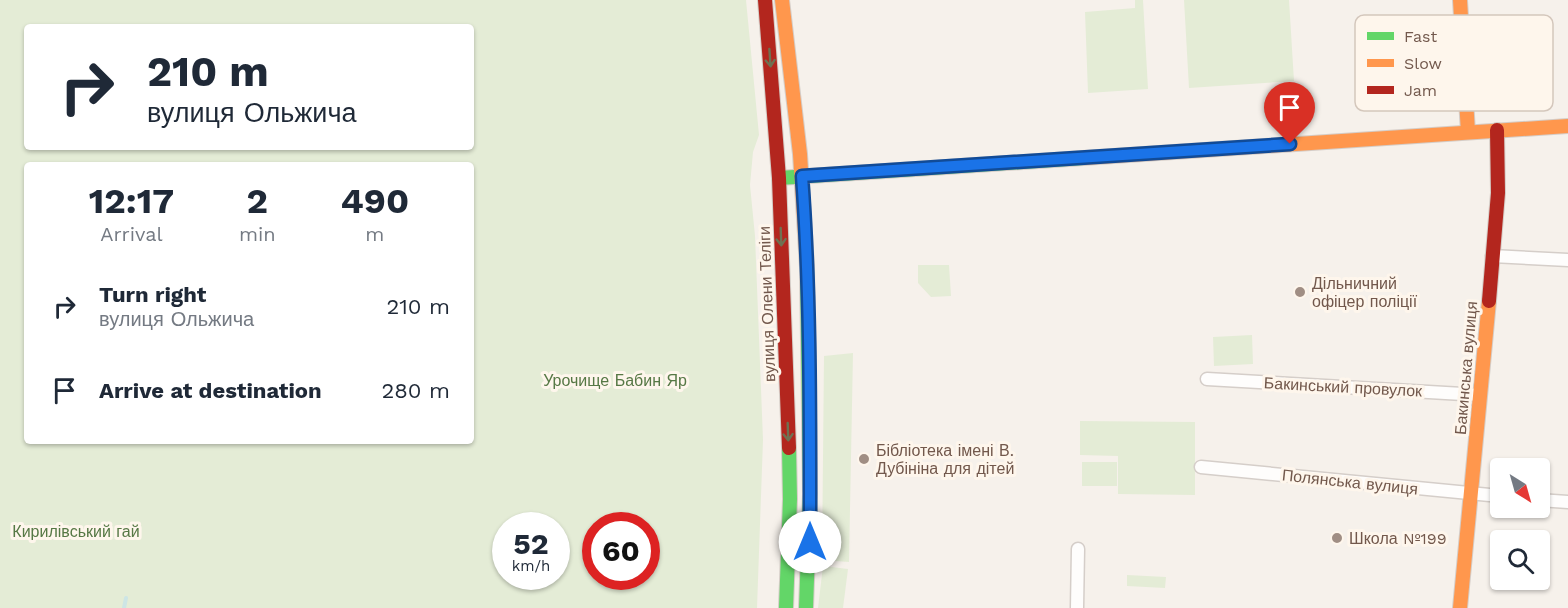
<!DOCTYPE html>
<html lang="en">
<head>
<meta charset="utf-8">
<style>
	:root { --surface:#fff; --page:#f6f6f7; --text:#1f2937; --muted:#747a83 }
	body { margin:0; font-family:"Work Sans",sans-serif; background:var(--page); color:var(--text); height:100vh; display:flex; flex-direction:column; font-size:22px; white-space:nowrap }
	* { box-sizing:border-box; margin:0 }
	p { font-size:20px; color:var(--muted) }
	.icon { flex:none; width:33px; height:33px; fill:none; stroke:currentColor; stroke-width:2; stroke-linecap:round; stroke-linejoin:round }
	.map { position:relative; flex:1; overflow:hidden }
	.side { position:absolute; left:24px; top:162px; width:450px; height:282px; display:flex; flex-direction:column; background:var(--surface); border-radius:6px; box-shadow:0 2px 4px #0004 }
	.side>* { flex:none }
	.guide { position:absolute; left:24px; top:24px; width:450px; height:126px; border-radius:6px; box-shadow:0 2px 4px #0004; background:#fff; color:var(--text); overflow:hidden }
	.needle { width:39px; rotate:143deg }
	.controls { position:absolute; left:1490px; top:458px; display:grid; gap:12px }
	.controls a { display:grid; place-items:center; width:60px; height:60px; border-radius:6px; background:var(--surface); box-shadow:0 2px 4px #0004; font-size:30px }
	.speed { position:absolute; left:492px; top:512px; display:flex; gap:12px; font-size:30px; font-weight:700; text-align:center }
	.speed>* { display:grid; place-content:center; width:78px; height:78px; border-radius:50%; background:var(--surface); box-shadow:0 2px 4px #0004; line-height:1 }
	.speed small { font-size:15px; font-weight:400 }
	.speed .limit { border:9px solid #d22; background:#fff; color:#111 }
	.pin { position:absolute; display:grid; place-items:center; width:51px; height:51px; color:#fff; margin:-62px -26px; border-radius:50% 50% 50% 0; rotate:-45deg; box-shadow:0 0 6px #0007 }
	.pin .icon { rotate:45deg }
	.me { position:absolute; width:66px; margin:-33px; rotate:0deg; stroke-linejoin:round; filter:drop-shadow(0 0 4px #0008) }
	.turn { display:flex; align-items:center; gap:21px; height:126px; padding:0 24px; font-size:27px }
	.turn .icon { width:78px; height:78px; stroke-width:2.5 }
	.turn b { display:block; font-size:42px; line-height:51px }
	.eta { display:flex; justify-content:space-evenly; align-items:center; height:102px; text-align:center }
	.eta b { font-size:36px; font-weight:700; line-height:42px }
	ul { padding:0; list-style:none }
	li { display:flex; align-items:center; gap:18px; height:84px; padding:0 24px }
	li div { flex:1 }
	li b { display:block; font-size:22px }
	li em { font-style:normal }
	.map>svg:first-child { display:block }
	.green { fill:#e4ecd6; fill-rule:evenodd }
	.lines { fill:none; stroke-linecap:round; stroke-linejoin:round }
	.stream { stroke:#cde5e5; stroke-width:4 }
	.street-casing { stroke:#d5cec9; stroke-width:15 }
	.fast-casing { stroke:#d5cdc7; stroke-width:16 }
	.slow-casing { stroke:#d5cdc7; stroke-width:16 }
	.jam-casing { stroke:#d5cdc7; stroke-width:16 }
	.street { stroke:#fefdfc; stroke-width:12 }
	.fast { stroke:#63d668; stroke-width:14 }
	.slow { stroke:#ff974d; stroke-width:14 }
	.jam { stroke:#b3261e; stroke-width:14 }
	.oneway { stroke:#6f7152 }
	.route-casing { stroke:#114b97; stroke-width:15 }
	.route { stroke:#1a73e8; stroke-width:10 }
	.poi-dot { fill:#a08e84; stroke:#fef6ec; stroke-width:2 }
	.labels { text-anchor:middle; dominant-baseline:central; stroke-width:6; stroke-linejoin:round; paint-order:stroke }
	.poi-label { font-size:16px; fill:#72584c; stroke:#fef6ec; text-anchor:start }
	.street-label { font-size:16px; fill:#72584c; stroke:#fef6ec }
	.park-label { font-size:16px; fill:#567845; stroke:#fef6ec }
	.key { fill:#fef6ec; stroke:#d4c7bc; stroke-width:1.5 }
	.key-label { font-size:16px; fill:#72584c }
</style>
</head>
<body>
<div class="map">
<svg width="1568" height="608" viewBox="0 0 1568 608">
	<rect width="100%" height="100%" fill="#f6f1eb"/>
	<g class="green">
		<path d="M 0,0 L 746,0 L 759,135 L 753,152 L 750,185 L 755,236 L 763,440 L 757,608 L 0,608 ZM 27,27 L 471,27 L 471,147 L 27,147 ZM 27,165 L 471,165 L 471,441 L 27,441 ZM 506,525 L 556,525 L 556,576 L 506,576 ZM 596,525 L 646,525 L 646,576 L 596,576 Z"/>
		<path d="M 1135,0 L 1143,0 L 1148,89 L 1088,93 L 1085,12 L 1135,8 Z"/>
		<path d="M 1184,0 L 1289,0 L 1294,81 L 1189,88 Z"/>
		<path d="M 918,265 L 949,265 L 951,296 L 931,297 L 918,283 Z"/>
		<path d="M 1252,335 L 1253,364 L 1214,366 L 1213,337 Z"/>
		<path d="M 853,353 L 849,562 L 822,560 L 824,356 Z"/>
		<path d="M 1080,421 L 1195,422 L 1195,495 L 1118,494 L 1118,456 L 1080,455 Z"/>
		<rect x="1082" y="462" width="35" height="24"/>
		<path d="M 823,566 L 848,569 L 843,608 L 818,608 Z"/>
		<path d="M 1127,575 L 1166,577 L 1165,588 L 1127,586 Z"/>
	</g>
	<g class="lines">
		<path class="stream" d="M 124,608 L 126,598"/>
		<defs>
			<g id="street">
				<path d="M 1492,256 L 1568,260"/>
				<path d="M 1207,379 L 1480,395"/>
				<path d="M 1201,467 L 1500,496"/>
				<path d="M 1539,500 L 1568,502"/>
				<path d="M 1077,608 L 1078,549"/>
			</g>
			<g id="fast">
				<path d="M 779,178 L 1083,158"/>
				<path d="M 786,608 L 790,499 L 789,448"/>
				<path d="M 806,608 L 810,494 L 807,267"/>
			</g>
			<g id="slow">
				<path d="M 782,0 L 800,154 L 807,267"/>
				<path d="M 1460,0 L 1468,132"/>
				<path d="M 1083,158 L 1568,126"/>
				<path d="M 1460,608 L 1489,301"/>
			</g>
			<g id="jam">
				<path d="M 765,0 L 779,178 L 789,448"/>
				<path d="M 1489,301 L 1498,193 L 1497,130"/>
			</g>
		</defs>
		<use href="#street" class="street-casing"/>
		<use href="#fast" class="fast-casing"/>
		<use href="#slow" class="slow-casing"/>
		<use href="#jam" class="jam-casing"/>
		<use href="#street" class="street"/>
		<use href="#fast" class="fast"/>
		<use href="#slow" class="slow"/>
		<use href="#jam" class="jam"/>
	</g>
	<defs><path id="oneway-shaft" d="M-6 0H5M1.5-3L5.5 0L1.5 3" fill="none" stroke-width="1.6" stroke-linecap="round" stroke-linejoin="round" transform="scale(1.5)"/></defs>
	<g class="oneway">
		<use href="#oneway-shaft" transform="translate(770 58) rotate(86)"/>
		<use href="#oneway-shaft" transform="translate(781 237) rotate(88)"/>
		<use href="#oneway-shaft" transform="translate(788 432) rotate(88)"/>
	</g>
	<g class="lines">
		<defs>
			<path id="route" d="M 810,542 C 810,420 811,298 802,176 L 1290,144"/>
		</defs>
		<use href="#route" class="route-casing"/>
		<use href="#route" class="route"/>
	</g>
	<g class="poi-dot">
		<circle cx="1300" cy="292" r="6"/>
		<circle cx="864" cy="459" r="6"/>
		<circle cx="1337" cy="538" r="6"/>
	</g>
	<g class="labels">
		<g class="poi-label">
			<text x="1312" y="283">Дільничний<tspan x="1312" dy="18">офіцер поліції</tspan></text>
			<text x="876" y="450">Бібліотека імені В.<tspan x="876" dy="18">Дубініна для дітей</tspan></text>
			<text x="1349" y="538">Школа №199</text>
		</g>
		<g class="street-label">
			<text transform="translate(767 304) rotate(-92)">вулиця Олени Теліги</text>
			<text transform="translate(1466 368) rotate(-85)">Бакинська вулиця</text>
			<text transform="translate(1343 387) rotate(3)">Бакинський провулок</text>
			<text transform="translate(1350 482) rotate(6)">Полянська вулиця</text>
		</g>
		<g class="park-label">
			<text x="615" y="380">Урочище Бабин Яр</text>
			<text x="76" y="531">Кирилівський гай</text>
		</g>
	</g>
	<rect x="1355" y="15" width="198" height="96" rx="9" class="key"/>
	<rect x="1367" y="32" width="27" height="8" fill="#63d668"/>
	<rect x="1367" y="59" width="27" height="8" fill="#ff974d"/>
	<rect x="1367" y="86" width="27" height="8" fill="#b3261e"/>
	<g class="key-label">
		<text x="1404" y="42">Fast</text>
		<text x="1404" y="69">Slow</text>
		<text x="1404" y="96">Jam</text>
	</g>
</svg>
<div class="controls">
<a><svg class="needle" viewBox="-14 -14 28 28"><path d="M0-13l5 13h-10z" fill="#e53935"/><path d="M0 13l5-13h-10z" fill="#747a83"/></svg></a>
<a><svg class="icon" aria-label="search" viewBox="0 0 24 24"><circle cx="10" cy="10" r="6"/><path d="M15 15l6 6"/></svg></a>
</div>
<div class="speed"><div>52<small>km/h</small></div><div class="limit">60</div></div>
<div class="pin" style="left:1290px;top:144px;background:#d93025"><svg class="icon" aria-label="arrive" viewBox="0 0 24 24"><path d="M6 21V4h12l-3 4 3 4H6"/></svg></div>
<svg class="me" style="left:810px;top:542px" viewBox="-20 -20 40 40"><circle r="19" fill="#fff"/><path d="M0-13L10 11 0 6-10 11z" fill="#1a73e8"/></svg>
<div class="guide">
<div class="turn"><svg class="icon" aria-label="right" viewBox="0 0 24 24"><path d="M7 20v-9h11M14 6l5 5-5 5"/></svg><div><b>210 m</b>вулиця Ольжича</div></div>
</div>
<section class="side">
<div class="eta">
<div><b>12:17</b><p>Arrival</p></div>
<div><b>2</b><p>min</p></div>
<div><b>490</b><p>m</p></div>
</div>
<ul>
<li><svg class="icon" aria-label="right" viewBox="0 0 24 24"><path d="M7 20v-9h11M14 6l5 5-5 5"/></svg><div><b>Turn right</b><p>вулиця Ольжича</p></div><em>210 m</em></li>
<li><svg class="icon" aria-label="arrive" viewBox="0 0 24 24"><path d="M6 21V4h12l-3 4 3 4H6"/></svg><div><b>Arrive at destination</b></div><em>280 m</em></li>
</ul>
</section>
</div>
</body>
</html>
